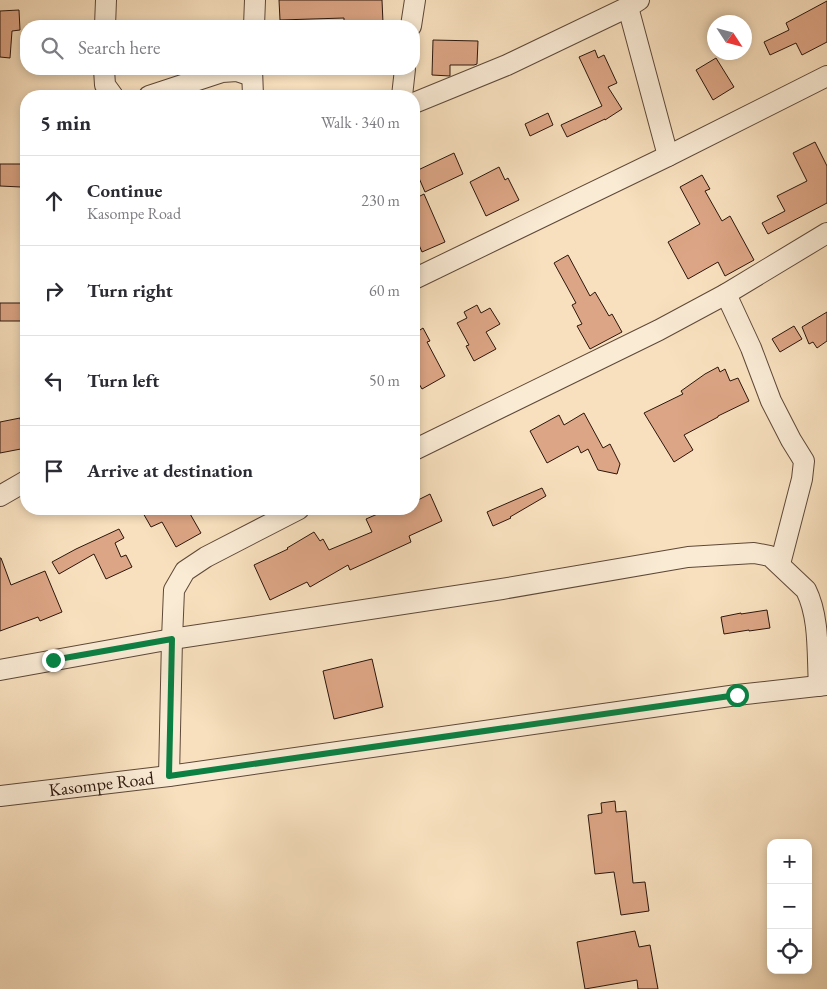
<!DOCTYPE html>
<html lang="en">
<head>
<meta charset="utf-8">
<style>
  body { margin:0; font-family:"EB Garamond",serif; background:#f2f2f3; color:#2b2b33 }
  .controls { position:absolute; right:15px; bottom:15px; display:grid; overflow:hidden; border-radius:10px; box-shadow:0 2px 8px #0003 }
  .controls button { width:45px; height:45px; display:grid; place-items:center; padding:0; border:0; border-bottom:1px solid #e1e1e2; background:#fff; color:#2b2b33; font:25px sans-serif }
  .compass { position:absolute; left:707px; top:15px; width:45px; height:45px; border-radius:50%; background:#fff; box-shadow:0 2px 8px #0003; rotate:126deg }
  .stop { position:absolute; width:15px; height:15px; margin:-11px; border:4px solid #0b8043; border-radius:50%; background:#fff }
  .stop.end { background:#0b8043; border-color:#fff; box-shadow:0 1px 5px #0008 }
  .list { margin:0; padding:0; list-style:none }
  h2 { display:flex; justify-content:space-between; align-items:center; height:65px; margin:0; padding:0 20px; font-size:21px }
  h2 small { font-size:16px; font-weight:400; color:#7c7c81 }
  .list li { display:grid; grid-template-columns:32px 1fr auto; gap:15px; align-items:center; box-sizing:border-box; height:90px; padding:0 20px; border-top:1px solid #e1e1e2 }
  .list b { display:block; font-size:19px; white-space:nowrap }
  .list p { margin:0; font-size:16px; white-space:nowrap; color:#7c7c81 }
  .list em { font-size:16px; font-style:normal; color:#7c7c81 }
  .icon { flex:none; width:28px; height:28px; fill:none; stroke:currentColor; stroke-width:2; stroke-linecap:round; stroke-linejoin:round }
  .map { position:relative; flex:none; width:827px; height:989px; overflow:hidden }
  .search { position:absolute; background:#fff; box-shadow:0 2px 8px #0003; left:20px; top:20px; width:400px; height:55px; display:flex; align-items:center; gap:12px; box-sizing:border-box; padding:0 18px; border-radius:20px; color:#7c7c81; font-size:19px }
  .panel { position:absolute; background:#fff; box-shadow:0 2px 8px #0003; left:20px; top:90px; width:400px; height:425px; border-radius:20px }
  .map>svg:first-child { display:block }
  .building { fill:#dca585; stroke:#2b160c }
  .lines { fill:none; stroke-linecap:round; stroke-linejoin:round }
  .minor-casing { stroke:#5e4838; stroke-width:22 }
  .minor { stroke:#faebd5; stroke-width:20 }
  .route { stroke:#0b8043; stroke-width:6 }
  .labels { text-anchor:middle; stroke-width:4; stroke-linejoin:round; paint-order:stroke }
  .street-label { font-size:18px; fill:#2b160c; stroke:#faebd5 }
</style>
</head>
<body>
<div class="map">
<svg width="827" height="989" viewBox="0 0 827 989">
  <rect width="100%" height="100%" fill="#f8e0be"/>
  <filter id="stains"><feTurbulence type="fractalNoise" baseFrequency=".004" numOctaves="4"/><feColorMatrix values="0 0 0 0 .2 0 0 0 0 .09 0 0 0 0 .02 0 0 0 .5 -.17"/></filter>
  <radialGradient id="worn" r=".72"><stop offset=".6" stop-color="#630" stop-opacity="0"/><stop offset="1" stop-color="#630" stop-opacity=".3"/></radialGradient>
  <path class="building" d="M279 0H382L383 23 344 24V18L280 20Z
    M827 1V42L802 55 796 43 770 55 764 42 789 30 786 23Z
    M19 10 20 30 12 31 10 58 0 57V11Z
    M433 40 478 41 477 64 474 65H450V76L432 75Z
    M595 50 598 58 604 55 617 83 608 87 622 109 605 120V119L567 137 561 125 602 106 579 57Z
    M716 58 734 87 713 100 696 70Z
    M548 113 553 125 530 136 525 124Z
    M815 142 827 166V203L768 234 762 223 785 211 777 196 807 181 793 153Z
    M454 153 463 174 425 192 416 171Z
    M0 164H22L21 187 0 186Z
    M499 167 505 180 508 178 519 200 486 216 470 182Z
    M702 175 710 189 705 191 722 221 730 216 754 260 725 276 718 262 688 279 668 242 700 224 680 187Z
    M424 194 445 242 422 252 414 233V199Z
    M568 255 590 296 595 292 609 316 612 314 622 332 590 349 577 326 582 324 572 305 576 303 554 263Z
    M0 303H23V321H0Z
    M477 305 481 313 490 308 500 324 486 332 496 349 474 361 466 346 469 345 457 323 467 318 464 312Z
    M827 312V341L817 348 813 342 809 344 802 327Z
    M414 318 420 330 423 328 430 341 427 342 445 376 422 389 414 375Z
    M794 326 802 339 780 352 772 339Z
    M718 367 720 372 725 369 730 381 738 378 749 401 718 416V417L684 435 693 450 674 462 644 413 683 394 681 391 705 374Z
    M584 413 603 448 610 444 620 464 617 474 598 470 588 449 581 453 578 446 547 463 530 431 559 415 564 425Z
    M20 418 26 448 0 453V422Z
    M542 488 546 496 510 517 511 518 493 526 487 512Z
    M430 494 442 521 409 536 411 542 350 570 348 565 310 587 307 582 270 600 254 565 288 549 287 548 314 532 320 541 323 539 329 550 372 532 366 519 389 509H414V502Z
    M150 509H186L183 511 185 514 189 512 201 533 176 547 162 522 151 527 143 513Z
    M119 529 124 538 115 543 121 557 126 555 132 567 106 579 94 554 59 574 52 562 76 549Z
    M0 558H1L11 585 45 571 62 612 40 621 38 617 0 631Z
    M767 610 770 628 749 631V630L724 634 721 617 741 613V614Z
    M372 659 383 707 334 719 323 671Z
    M615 801 616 812 626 811 633 883 645 882 649 911 621 915 614 872 595 874 588 815 602 813 601 803Z
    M635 931 639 947 650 945 658 989H638L637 980 585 989 577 942Z"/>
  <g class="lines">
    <g class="minor-casing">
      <g id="minor">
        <path d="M628 7 668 156"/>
        <path d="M105 26 106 0"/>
        <path d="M254 26 255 0"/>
        <path d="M411 26 415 0"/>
        <path d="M104 69 105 85 113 96"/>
        <path d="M252 69 253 96"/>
        <path d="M149 96 222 72 237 71 252 76"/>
        <path d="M402 96 405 69"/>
        <path d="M414 103 507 65 628 7 639 0"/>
        <path d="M414 279 668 156 827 76"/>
        <path d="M726 294 751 348 771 401 791 440 804 461 802 479 780 564"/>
        <path d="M414 450 659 330 726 294 827 233"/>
        <path d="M0 496 26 481"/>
        <path d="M0 670 172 639 502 589 688 557 754 553 770 556 806 590C820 618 817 656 819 686"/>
        <path d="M169 776 172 639 174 590 185 571 206 557 299 509"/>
        <path id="s1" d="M0 796 169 776 737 695 827 685"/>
      </g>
    </g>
    <use href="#minor" class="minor"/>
  </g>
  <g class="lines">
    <path class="route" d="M53 660 172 639 169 776 737 695"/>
  </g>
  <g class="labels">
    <g class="street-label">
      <text dy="6" stroke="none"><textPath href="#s1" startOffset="102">Kasompe Road</textPath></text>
    </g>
  </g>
  <rect width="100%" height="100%" filter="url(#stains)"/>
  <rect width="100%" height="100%" fill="url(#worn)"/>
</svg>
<div class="controls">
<button>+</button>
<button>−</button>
<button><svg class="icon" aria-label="locate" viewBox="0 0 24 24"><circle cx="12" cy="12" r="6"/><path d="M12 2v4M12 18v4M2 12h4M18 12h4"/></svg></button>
</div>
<svg class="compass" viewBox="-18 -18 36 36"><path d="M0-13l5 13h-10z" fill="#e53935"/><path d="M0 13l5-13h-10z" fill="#7c7c81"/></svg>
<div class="stop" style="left:737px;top:695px"></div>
<div class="stop end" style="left:53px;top:660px"></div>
<div class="search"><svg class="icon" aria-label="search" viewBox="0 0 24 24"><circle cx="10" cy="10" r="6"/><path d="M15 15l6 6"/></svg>Search here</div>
<section class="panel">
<h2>5 min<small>Walk · 340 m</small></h2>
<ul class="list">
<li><svg class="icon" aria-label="ahead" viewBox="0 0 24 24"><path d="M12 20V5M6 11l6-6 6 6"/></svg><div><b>Continue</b><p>Kasompe Road</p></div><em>230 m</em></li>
<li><svg class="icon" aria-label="right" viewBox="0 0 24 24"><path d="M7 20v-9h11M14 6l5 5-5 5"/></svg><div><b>Turn right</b></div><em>60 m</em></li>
<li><svg class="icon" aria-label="left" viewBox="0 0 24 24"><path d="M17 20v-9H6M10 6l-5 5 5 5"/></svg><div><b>Turn left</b></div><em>50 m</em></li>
<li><svg class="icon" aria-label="arrive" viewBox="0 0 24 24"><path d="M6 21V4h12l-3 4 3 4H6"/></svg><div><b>Arrive at destination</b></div></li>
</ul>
</section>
</div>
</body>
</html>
